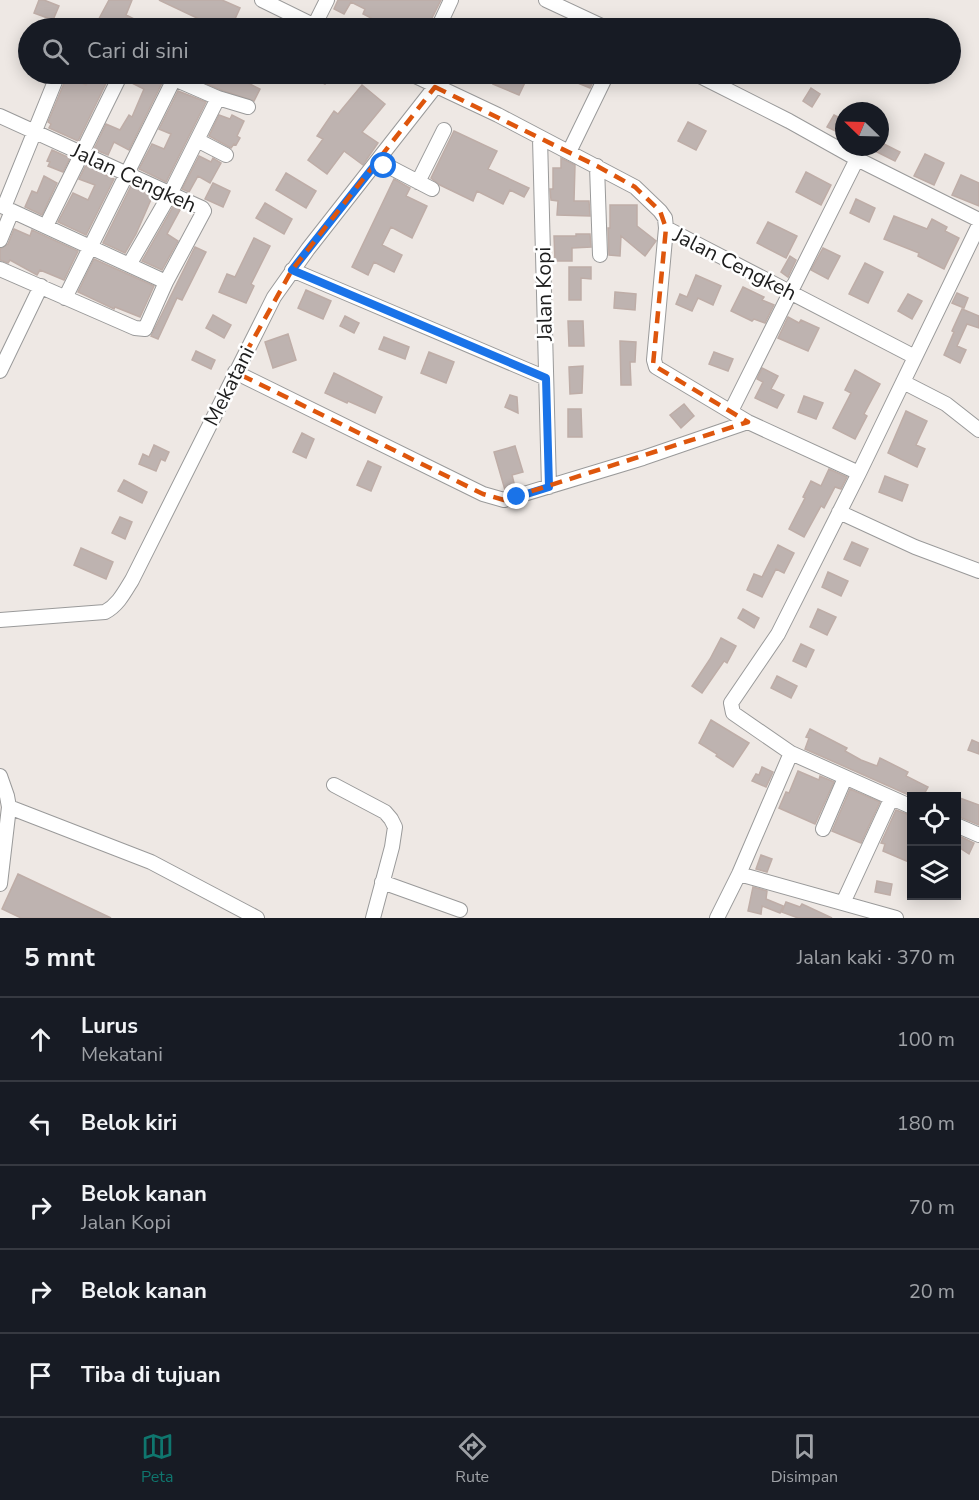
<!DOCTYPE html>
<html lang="id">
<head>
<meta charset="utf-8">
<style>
  body { margin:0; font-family:"Nunito Sans",sans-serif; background:#20242c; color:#f1f3f6 }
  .controls { position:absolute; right:18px; bottom:18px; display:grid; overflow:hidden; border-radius:0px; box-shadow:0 3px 15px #0003 }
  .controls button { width:54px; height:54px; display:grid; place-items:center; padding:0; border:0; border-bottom:2px solid #363941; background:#171b24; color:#f1f3f6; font:30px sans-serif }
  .compass { position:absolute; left:835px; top:102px; width:54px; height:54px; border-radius:50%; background:#171b24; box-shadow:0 3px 15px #0003; rotate:293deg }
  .stop { position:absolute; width:18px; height:18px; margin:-14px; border:4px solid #1a73e8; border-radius:50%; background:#fff }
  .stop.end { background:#1a73e8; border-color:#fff; box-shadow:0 2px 6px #0008 }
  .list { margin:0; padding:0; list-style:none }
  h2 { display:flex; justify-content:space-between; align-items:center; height:78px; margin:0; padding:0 24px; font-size:26px }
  h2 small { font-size:20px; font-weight:400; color:#9ea1a6 }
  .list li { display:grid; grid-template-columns:39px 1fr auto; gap:18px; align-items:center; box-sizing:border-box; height:84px; padding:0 24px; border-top:2px solid #363941 }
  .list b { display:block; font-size:22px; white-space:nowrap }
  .list p { margin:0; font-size:20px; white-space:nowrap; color:#9ea1a6 }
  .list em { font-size:20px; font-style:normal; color:#9ea1a6 }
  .icon { flex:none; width:33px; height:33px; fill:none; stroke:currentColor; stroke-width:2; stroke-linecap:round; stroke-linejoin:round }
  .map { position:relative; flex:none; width:979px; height:918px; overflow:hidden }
  .search { position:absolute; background:#171b24; box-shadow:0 3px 15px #0003; left:18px; right:18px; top:18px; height:66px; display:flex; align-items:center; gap:15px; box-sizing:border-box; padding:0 21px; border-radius:33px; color:#9ea1a6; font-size:22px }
  .sheet { height:498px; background:#171b24 }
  nav { display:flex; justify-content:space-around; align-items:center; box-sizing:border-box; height:84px; border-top:2px solid #363941; background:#171b24; font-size:16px; color:#9ea1a6 }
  nav a { display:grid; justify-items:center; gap:3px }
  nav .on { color:#0f766e }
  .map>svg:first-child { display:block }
  .building { fill:#beb3b0; stroke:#beada7; stroke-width:1.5 }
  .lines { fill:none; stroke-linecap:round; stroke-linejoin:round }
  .minor-casing { stroke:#9a9a9a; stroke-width:16 }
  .minor { stroke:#fff; stroke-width:14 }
  .route { stroke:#1a73e8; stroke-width:8 }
  .marked { fill:none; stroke:#de560d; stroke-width:4.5; stroke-dasharray:12 8; stroke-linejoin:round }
  .labels { text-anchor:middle; stroke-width:5; stroke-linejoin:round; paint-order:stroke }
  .street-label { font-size:21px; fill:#1d1d1d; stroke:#fff }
</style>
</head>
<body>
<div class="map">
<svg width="979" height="918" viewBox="0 0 979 918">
  <rect width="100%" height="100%" fill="#eee8e4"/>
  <path class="building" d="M39 0H44L59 6 53 20 34 13Z
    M109 0H132L126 15 152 28H94Z
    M159 0H222L240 8 235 19 239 21 236 28H218Z
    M338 0H441L427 28H391L383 24 381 28H379L370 24 373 19 363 14 365 9 351 2 344 14 334 9Z
    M273 20 289 28H268Z
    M91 74H105L110 75 78 141 49 128 51 124 48 122 67 76 86 85Z
    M130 74H150L162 83 129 150 114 142 108 155 94 149 106 124 120 130 129 115 132 117 144 89 128 81Z
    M184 74H223L232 79 234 76 260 89 254 101 221 90Z
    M304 74H331L325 84Z
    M498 74H529L519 95 493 84Z
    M556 74H597L590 88Z
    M362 85 385 104 362 132 378 143 363 165 344 151 327 174 308 160 323 139 317 136 334 111 338 114Z
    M811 88 820 94 812 107 803 101Z
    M178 91 206 102 166 182 139 169 152 144 164 149 171 134 159 129Z
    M219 115 230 119 232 115 244 121 237 136 240 138 236 145 234 144 231 148 209 136Z
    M834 115 844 120V135L827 127Z
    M688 122 706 131 696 150 678 141Z
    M454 131 497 151 488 169 529 188 524 197 510 190 503 204 477 191 473 201 440 185 431 178Z
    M880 142 900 152 895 161 867 147H880Z
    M52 150 70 158 63 172 48 166 50 162 47 161Z
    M925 154 944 163 934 185 914 176Z
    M199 156 211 162 213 158 221 163 210 183 198 176 189 192 182 189Z
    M561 158 575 165 574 201H589L590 216 557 215 558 201 551 200 550 189H553V168H561Z
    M86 165 114 179 86 235 58 222 73 193 88 200 95 185 79 179Z
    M806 172 831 185 821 205 796 192Z
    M286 173 316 191 306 208 276 190Z
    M961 175 979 183V206L952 195Z
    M44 176 57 183 42 215 25 207 32 191 37 193Z
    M394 179 410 188 406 196 427 206 412 238 391 227 382 245 402 255 394 272 374 262 368 275 352 267Z
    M213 183 230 191 223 207 205 199Z
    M131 186 153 195 136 234 125 253 103 243Z
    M856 199 875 208 869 222 850 213Z
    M265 203 292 219 284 234 256 218Z
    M174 205 181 208 167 234 178 241 162 270 142 261Z
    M610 205H637V226L656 241 645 256 621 236 620 256 609 255 608 228H610Z
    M894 216 927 229 932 219 947 227 945 231 959 238 944 269 918 256 919 253 884 239Z
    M768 222 797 236 786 258 757 243Z
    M14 229 30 236 32 230 78 251 64 280 40 270 37 275 10 260 8 263 0 260V249L8 244Z
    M576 234H590L591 247 572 248V261H555L554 236H576Z
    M254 238 270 246 251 284 254 286 246 303 219 292 227 274 235 277Z
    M195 247 206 252 182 300 177 298 158 339 151 336Z
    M823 248 840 256 828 279 811 270Z
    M790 256 796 260 788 277 781 272Z
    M94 259 154 286 140 317 115 307 114 309 78 292Z
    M865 263 883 272 868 303 849 294Z
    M569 267H591V279L581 278V300H569Z
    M696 275 721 286 713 305 698 298 692 311 676 304 680 294 687 297Z
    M743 287 764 297 762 300 774 305 765 323 754 319 752 321 731 311Z
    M306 290 331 301 323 319 298 308Z
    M615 292 636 294 635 310 614 308Z
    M957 293 968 298 964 308 952 303Z
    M908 294 922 301 912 319 898 311Z
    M962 309 979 316V328L967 324 957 346 966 350 960 363 944 355 954 332 952 331Z
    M213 315 231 325 224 338 206 328Z
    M345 316 359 323 354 333 340 326Z
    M788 317 799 323 801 320 819 328 808 351 778 338Z
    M568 321H583L584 346H569Z
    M288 334 296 360 273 368 265 342Z
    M384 337 409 347 405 359 379 349Z
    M620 341 636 342 635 362H630L631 385H621Z
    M196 351 215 360 211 369 192 360Z
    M429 352 454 362 446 383 421 373Z
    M714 352 733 359 728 371 709 364Z
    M583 366 582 393 570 394 569 367Z
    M762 368 778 376 771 389 784 395 777 408 755 398 763 382 757 379Z
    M855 370 880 384 864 414 867 416 855 439 833 428 851 393 845 390Z
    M334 373 382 397 375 413 348 401 347 403 325 393Z
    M510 395 517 397 518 413 505 407Z
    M804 396 823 403 816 419 798 412Z
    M684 404 694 416 681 428 670 415Z
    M568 409H581L582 437H568Z
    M906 411 927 421 916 445 925 449 917 467 888 453Z
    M302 433 314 439 306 458 293 452Z
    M154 445 169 452 165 461 161 459 156 471 139 464 143 454 149 457Z
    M515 446 523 472 512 475 515 487 505 490 494 452Z
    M368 461 381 467 371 491 357 485Z
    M829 469 847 477 841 489 835 487 824 508 821 506 804 537 789 529 805 498 803 497 811 481 821 486Z
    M885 476 908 485 902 501 879 492Z
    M124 480 147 492 142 503 118 491Z
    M120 517 132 522 125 539 112 533Z
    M852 542 868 549 860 566 844 559Z
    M778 545 794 553 784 573 776 569 762 597 747 590 754 574 762 577Z
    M81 548 113 562 106 579 74 565Z
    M828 572 848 581 841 596 822 587Z
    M743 609 759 618 754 628 738 618Z
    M818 609 836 617 827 635 810 627Z
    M721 638 736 646 727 663 724 661 702 693 692 686 710 659Z
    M801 644 814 650 806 667 793 661Z
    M777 676 797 686 791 698 771 688Z
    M711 720 749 743 733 767 716 756 717 754 699 743Z
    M810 729 847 748 845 751 861 760 877 766 880 758 908 772 906 776 928 787 923 796H911L805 749 809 738 806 737Z
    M972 740 979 743V754L968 750Z
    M762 767 773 772 766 787 752 781 756 774 759 775Z
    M798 771 819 780 820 776 834 782 815 824 779 808 786 792 789 793Z
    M850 789 880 802 861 843 832 831Z
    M957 797 979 805V825L957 816Z
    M896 810 912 816V858L909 862 883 851 885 844 881 843Z
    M957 835 974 843 969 854 957 846Z
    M761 855 772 859 767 872 756 869Z
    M18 874 111 918H21L2 909Z
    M877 881 892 884 890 895 875 892Z
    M753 887 767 891 766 899 783 906 780 913 762 906 761 914 748 911Z
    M786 902 800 907 802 904 832 918H798L782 912Z"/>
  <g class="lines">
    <g class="minor-casing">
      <path id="minor" d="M262 0 319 28
        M546 0 606 28
        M314 26 327 0
        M77 28H78
        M438 28 451 0
        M163 74 218 98 248 107
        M411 74 498 115 635 187 660 211 665 218 666 228 654 360 656 367 748 422 859 473
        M696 74 789 121 857 159 979 220
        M0 116 202 208 204 211 166 282 145 329 135 328 0 269
        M540 138 549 487
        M197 140 226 155
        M569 152 607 74
        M378 161 432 189
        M597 166 600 255
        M418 182 444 130
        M4 207 58 74
        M46 226 121 74
        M666 228 915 357
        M0 240 12 211 166 282
        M129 265 170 194 218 98
        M292 270 546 378
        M65 298 174 79
        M0 371 41 286
        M235 372 483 494 504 500 643 458 748 422
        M903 382 946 404 979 430
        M731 411 857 159
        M839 512 915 547 979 571
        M0 620 105 612C118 605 124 593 132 580L274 297 308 249 435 87
        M0 776 7 796 9 807 0 884
        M334 785 385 812 391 819 395 827 392 847 373 918
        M9 807 151 862 257 918
        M912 807 791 753 733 713 731 703 778 634 859 473 979 225
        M956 825 979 835
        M823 829 845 778
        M739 874 896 918
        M382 882 460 910
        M843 903 891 799
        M717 918 739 874 791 753"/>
    </g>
    <use href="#minor" class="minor"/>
  </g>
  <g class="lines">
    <path class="route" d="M384 166 378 161 292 270 546 378 549 487 517 497"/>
  </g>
  <path class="marked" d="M435 87 597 166 635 187 660 211 666 228 653 365 748 422 504 500 483 494 235 372 292 270Z"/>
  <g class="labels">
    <g class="street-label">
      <text transform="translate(134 178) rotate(25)" y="7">Jalan Cengkeh</text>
      <text transform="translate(735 264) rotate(27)" y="7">Jalan Cengkeh</text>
      <text transform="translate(544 294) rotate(-91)" y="7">Jalan Kopi</text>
      <text transform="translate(229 386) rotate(-63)" y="7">Mekatani</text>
    </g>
  </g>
</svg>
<div class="controls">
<button><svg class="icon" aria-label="locate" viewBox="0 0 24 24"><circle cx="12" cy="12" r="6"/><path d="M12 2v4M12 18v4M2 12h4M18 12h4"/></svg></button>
<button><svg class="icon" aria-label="layers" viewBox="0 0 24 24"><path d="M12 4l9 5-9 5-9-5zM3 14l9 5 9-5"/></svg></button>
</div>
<svg class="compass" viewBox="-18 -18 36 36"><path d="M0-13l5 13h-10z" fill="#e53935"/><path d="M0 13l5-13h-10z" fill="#9ea1a6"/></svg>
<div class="stop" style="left:384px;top:166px"></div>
<div class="stop end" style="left:517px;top:497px"></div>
<div class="search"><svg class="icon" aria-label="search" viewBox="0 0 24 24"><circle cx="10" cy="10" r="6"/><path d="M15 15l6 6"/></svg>Cari di sini</div>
</div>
<section class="sheet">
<h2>5 mnt<small>Jalan kaki · 370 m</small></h2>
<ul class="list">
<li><svg class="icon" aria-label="ahead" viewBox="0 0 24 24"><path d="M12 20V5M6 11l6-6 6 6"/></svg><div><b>Lurus</b><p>Mekatani</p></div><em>100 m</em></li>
<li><svg class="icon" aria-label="left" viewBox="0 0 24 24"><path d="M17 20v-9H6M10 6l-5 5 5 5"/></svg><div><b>Belok kiri</b></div><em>180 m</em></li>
<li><svg class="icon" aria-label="right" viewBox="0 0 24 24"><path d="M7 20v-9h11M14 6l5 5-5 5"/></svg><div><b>Belok kanan</b><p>Jalan Kopi</p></div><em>70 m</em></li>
<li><svg class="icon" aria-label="right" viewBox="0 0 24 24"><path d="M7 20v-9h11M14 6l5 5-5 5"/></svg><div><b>Belok kanan</b></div><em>20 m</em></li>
<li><svg class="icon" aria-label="arrive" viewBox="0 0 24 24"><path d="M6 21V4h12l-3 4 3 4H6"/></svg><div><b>Tiba di tujuan</b></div></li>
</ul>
</section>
<nav>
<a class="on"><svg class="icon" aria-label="map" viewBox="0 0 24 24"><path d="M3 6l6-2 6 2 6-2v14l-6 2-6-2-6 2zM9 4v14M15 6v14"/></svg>Peta</a>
<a><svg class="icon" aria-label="directions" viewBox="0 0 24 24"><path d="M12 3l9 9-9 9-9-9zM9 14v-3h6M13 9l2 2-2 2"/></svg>Rute</a>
<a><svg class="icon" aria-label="saved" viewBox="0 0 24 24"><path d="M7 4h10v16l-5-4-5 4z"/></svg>Disimpan</a>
</nav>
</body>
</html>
